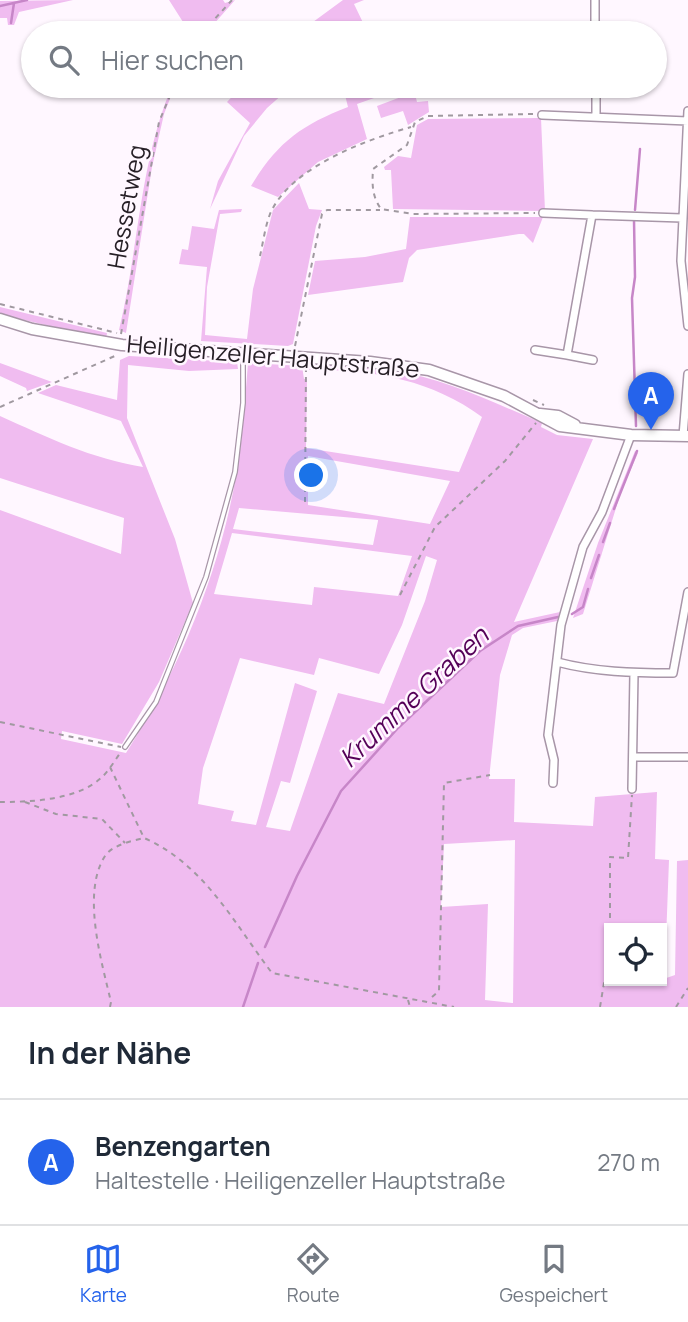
<!DOCTYPE html>
<html lang="de">
<head>
<meta charset="utf-8">
<style>
  body { margin:0; font-family:Manrope,sans-serif; background:#f2f2f3; color:#1f2937 }
  .controls { position:absolute; right:21px; bottom:21px; display:grid; overflow:hidden; border-radius:0px; box-shadow:0 2px 5px #0004 }
  .controls button { width:63px; height:63px; display:grid; place-items:center; padding:0; border:0; border-bottom:2px solid #e0e1e3; background:#fff; color:#1f2937; font:35px sans-serif }
  .you { position:absolute; left:312px; top:476px; width:24px; height:24px; margin:-18px; border:5px solid #fff; border-radius:50%; background:#1a73e8; box-shadow:0 0 0 10px #1a73e833 }
  .badge { display:grid; place-items:center; width:46px; height:46px; border-radius:50%; background:#2563eb; color:#fff; font-size:23px; font-weight:700 }
  .pin { position:absolute; translate:-50% -58px; filter:drop-shadow(0 2px 4px #0008) }
  .pin::after { content:''; position:absolute; top:37px; width:24px; height:21px; background:inherit; clip-path:polygon(0 0,100% 0,50% 100%) }
  .list { margin:0; padding:0; list-style:none }
  h2 { display:flex; justify-content:space-between; align-items:center; height:91px; margin:0; padding:0 28px; font-size:30px }
  h2 small { font-size:23px; font-weight:400; color:#747a83 }
  .list li { display:grid; grid-template-columns:46px 1fr auto; gap:21px; align-items:center; box-sizing:border-box; height:126px; padding:0 28px; border-top:2px solid #e0e1e3 }
  .list b { display:block; font-size:26px; white-space:nowrap }
  .list p { margin:0; font-size:23px; white-space:nowrap; color:#747a83 }
  .list em { font-size:23px; font-style:normal; color:#747a83 }
  .icon { flex:none; width:38px; height:38px; fill:none; stroke:currentColor; stroke-width:2; stroke-linecap:round; stroke-linejoin:round }
  .map { position:relative; flex:none; width:688px; height:1007px; overflow:hidden }
  .search { position:absolute; background:#fff; box-shadow:0 2px 5px #0004; left:21px; right:21px; top:21px; height:77px; display:flex; align-items:center; gap:18px; box-sizing:border-box; padding:0 24px; border-radius:38px; color:#747a83; font-size:26px }
  .sheet { height:217px; background:#fff }
  nav { display:flex; justify-content:space-around; align-items:center; box-sizing:border-box; height:98px; border-top:2px solid #e0e1e3; background:#fff; font-size:19px; color:#747a83 }
  nav a { display:grid; justify-items:center; gap:4px }
  nav .on { color:#2563eb }
  .map>svg:first-child { display:block }
  .green { fill:#f0bcf0; fill-rule:evenodd }
  .lines { fill:none; stroke-linecap:round; stroke-linejoin:round }
  .stream { stroke:#c786c8; stroke-width:2.5 }
  .lane-casing { stroke:#a896a8; stroke-width:6 }
  .street-casing { stroke:#a896a8; stroke-width:10 }
  .secondary-casing { stroke:#a896a8; stroke-width:13 }
  .path { stroke:#a099a0; stroke-width:2; stroke-dasharray:5 5; stroke-linecap:butt }
  .lane { stroke:#fff; stroke-width:3.5 }
  .street { stroke:#fff; stroke-width:7 }
  .secondary { stroke:#fff; stroke-width:10 }
  .labels { text-anchor:middle; stroke-width:5; stroke-linejoin:round; paint-order:stroke }
  .street-label { font-size:24px; fill:#272027; stroke:#fff7ff }
  .water-label { font-size:26px; font-style:italic; fill:#550058; stroke:#fff7ff }
</style>
</head>
<body>
<div class="map">
<svg width="688" height="1007" viewBox="0 0 688 1007">
  <rect width="100%" height="100%" fill="#fff7ff"/>
  <path class="green" d="M73 0 19 12 14 25H8L7 18H0V1Z
    M169 0H223L225 3 235 0 206 33H190Z
    M343 0H364L354 4 368 33H298Z
    M172 86H175L164 114 152 167 126 333 119 330C139 248 139 164 172 86Z
    M242 86H292L267 108 244 136 210 209 218 181 250 123 227 102Z
    M408 86 357 104 367 139 318 162 278 197 251 186C277 143 301 125 348 107L343 87 413 86 417 102 428 101 429 112 408 125 403 111 381 118 377 106 409 94Z
    M541 118 545 211 393 209 391 170H385L384 167 398 156 411 158 417 125 428 119Z
    M299 183 309 209 322 210 316 226 293 344 288 346 201 341 207 267 179 264 182 249 188 250 192 226 214 229 219 210 242 209 241 212 220 214 207 287 205 335 247 339 253 289 273 210Z
    M410 217H543L533 243 524 234H519L417 250 409 258 403 282 308 295 315 261 365 257 406 249Z
    M0 307 107 333 106 339 7 316 0 314Z
    M129 356 237 362 238 369 189 371 128 365 127 418 175 539 193 603 159 682 122 744 62 731 61 739 126 753C180 669 221 569 237 470 243 435 245 399 248 363L302 366 304 379H307L306 448 459 472 482 417C431 379 370 369 309 370L310 364C337 366 366 365 392 370 445 379 493 402 542 423L541 427 557 435 593 439 514 622 560 612 557 621 523 628 512 635 500 675 489 779H515L514 822 593 826 595 797 657 792 655 859 669 860 666 940H662V928H609V981L652 983 675 975 677 861 688 860V1007H0V510L121 554 124 518 0 478V416C47 437 92 459 143 467L121 421 38 393 56 385 117 400 120 360ZM308 456 450 481 430 524 308 505ZM239 508 378 520V521L373 545 233 529ZM232 533 412 556 398 596 314 587 312 605 214 594ZM426 556 437 560 425 601 384 704 338 693 290 831 266 827 281 781 290 783 317 691 295 683 256 825 231 821 234 811 198 804 203 768 240 658 314 675 319 658 379 674 402 625ZM515 840 513 1003H512L485 1000 488 904 441 907 444 844Z
    M0 363 52 382 27 391 26 388 0 376Z
    M635 451 638 453 621 492 583 614 573 618 598 543Z"/>
  <g class="lines">
    <path class="stream" d="M0 6 27 0
      M11 23 14 3
      M635 210 640 149
      M634 220 635 277 632 298 636 426
      M614 509 637 451
      M603 542 610 523
      M591 578 599 555
      M572 614 583 607 588 589
      M265 947 297 876 341 791 398 728 480 651 518 626 558 617
      M243 1007 258 963"/>
    <g class="lane-casing">
      <path id="lane" d="M125 747 156 702 206 577 235 472 243 403V357"/>
    </g>
    <g class="street-casing">
      <path id="street" d="M595 0V33
        M596 86V116
        M688 111 681 261 688 326
        M542 115 688 121
        M543 213 592 215
        M535 350 567 355 592 215 682 218
        M567 355 593 360
        M683 436 688 374
        M557 662C595 672 633 673 673 673L688 592
        M633 757H688
        M553 783 554 760 548 735 561 625 583 547 602 512 631 435
        M632 789 634 673"/>
    </g>
    <g class="secondary-casing">
      <path id="secondary" d="M0 319 32 329 122 345 370 362 429 370 504 396 560 426 631 435 688 436
        M540 414 558 416 575 425"/>
    </g>
    <path class="path" d="M202 33 232 0
      M533 114 428 116 415 122 407 145 373 169C372 185 372 196 381 209L413 214 535 213
      M260 256C263 243 265 227 270 214 290 167 366 140 411 127
      M0 304 117 333
      M121 334 159 122 174 86
      M295 346 322 214 327 210H380
      M533 400 544 405
      M0 407 117 355
      M305 502 306 366
      M400 595 435 527 505 461 536 423
      M0 722 121 747
      M110 767 144 838C204 864 234 923 272 973L454 1007
      M0 802C31 802 77 800 101 778 109 771 115 760 121 752
      M25 802 56 814 102 819 125 843
      M610 928V857L628 858 632 795
      M432 997 439 991 444 783 490 775
      M408 1000 410 1007
      M110 1007 111 1002C102 963 81 893 105 856 112 845 132 841 144 838
      M600 1007 609 953
      M676 1007 688 988"/>
    <use href="#lane" class="lane"/>
    <use href="#street" class="street"/>
    <use href="#secondary" class="secondary"/>
  </g>
  <g class="labels">
    <g class="street-label">
      <text transform="translate(127 207) rotate(-80)" y="8">Hessetweg</text>
      <text transform="translate(273 357) rotate(5)" y="8">Heiligenzeller Hauptstraße</text>
    </g>
    <g class="water-label">
      <text transform="translate(414 697) rotate(-43)" y="9">Krumme Graben</text>
    </g>
  </g>
</svg>
<div class="controls">
<button><svg class="icon" aria-label="locate" viewBox="0 0 24 24"><circle cx="12" cy="12" r="6"/><path d="M12 2v4M12 18v4M2 12h4M18 12h4"/></svg></button>
</div>
<div class="you"></div>
<div class="pin badge" style="left:651px;top:430px">A</div>
<div class="search"><svg class="icon" aria-label="search" viewBox="0 0 24 24"><circle cx="10" cy="10" r="6"/><path d="M15 15l6 6"/></svg>Hier suchen</div>
</div>
<section class="sheet">
<h2>In der Nähe<small></small></h2>
<ul class="list">
<li><span class="badge">A</span><div><b>Benzengarten</b><p>Haltestelle · Heiligenzeller Hauptstraße</p></div><em>270 m</em></li>
</ul>
</section>
<nav>
<a class="on"><svg class="icon" aria-label="map" viewBox="0 0 24 24"><path d="M3 6l6-2 6 2 6-2v14l-6 2-6-2-6 2zM9 4v14M15 6v14"/></svg>Karte</a>
<a><svg class="icon" aria-label="directions" viewBox="0 0 24 24"><path d="M12 3l9 9-9 9-9-9zM9 14v-3h6M13 9l2 2-2 2"/></svg>Route</a>
<a><svg class="icon" aria-label="saved" viewBox="0 0 24 24"><path d="M7 4h10v16l-5-4-5 4z"/></svg>Gespeichert</a>
</nav>
</body>
</html>
